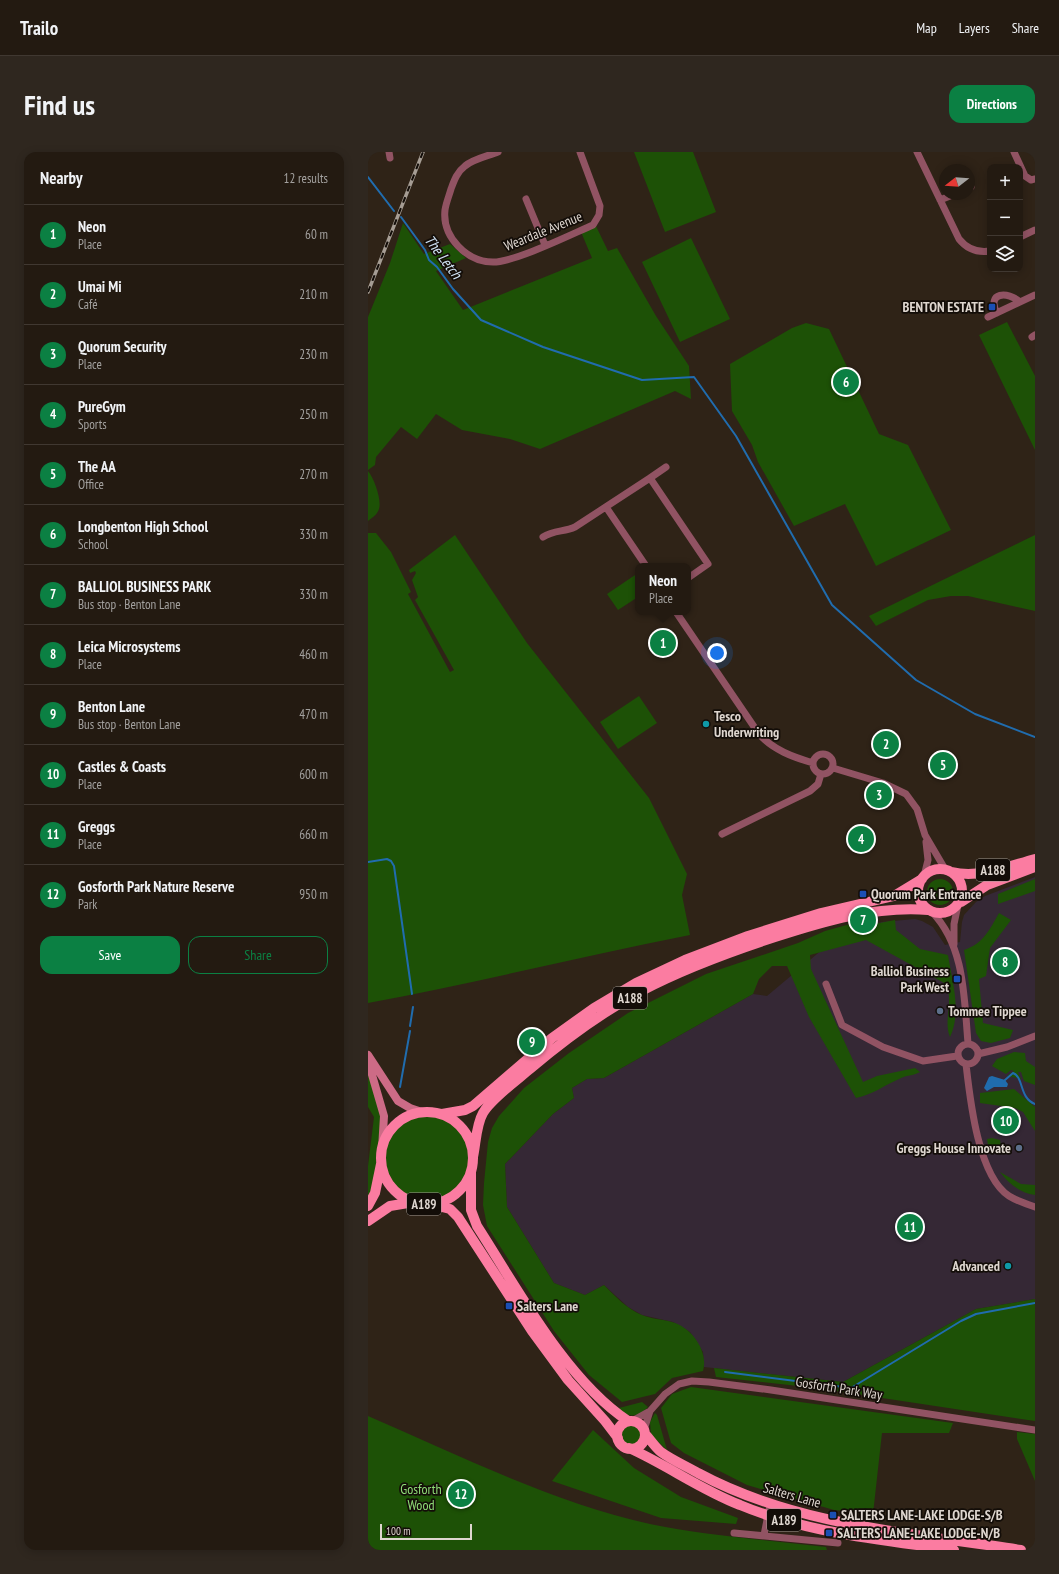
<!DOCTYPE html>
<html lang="en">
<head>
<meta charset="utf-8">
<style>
  body { margin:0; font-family:"PT Sans Narrow",sans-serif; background:#2f271f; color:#f1f3f6 }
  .controls { position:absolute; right:12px; top:12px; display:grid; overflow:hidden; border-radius:8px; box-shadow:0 2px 10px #0003 }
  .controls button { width:36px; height:36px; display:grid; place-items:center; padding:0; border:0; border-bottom:1px solid #403831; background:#231a11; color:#f1f3f6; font:20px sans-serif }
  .compass { position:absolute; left:571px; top:12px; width:36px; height:36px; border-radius:50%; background:#231a11; box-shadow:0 2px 10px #0003; rotate:253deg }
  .scale { position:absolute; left:12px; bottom:10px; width:92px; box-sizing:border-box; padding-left:4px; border:2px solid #ded6cf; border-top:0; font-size:11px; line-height:14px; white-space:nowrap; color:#ded6cf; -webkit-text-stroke:3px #130d08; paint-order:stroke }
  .you { position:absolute; left:349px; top:501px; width:14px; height:14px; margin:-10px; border:3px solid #fff; border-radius:50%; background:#1a73e8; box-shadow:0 0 0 6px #1a73e833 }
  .badge { display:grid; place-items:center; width:26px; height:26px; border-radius:50%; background:#0b8043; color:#fff; font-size:13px; font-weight:700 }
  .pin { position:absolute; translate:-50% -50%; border:2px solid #fff; box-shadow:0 1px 4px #0006 }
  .popup { position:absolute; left:267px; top:411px; width:56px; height:52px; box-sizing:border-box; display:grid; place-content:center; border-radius:8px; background:#231a11; filter:drop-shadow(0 1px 3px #0005); font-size:13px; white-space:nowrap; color:#a3a19f }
  .popup b { font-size:15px; color:#f1f3f6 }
  .popup::after { content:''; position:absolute; left:50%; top:100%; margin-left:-8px; border:8px solid transparent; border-top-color:#231a11 }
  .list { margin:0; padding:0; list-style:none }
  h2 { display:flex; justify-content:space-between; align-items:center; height:52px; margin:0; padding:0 16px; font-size:17px }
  h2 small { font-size:13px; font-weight:400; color:#a3a19f }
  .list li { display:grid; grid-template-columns:26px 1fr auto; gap:12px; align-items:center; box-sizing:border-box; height:60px; padding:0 16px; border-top:1px solid #403831 }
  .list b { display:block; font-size:15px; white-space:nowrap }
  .list p { margin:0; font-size:13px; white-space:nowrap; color:#a3a19f }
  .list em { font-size:13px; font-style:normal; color:#a3a19f }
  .actions { display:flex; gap:8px; padding:12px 16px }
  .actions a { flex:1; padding:9px 0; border:1px solid #0b8043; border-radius:12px; text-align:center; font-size:14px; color:#0b8043 }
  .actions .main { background:#0b8043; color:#fff }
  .icon { flex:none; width:22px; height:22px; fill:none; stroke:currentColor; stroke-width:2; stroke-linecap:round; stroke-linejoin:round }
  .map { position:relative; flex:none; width:667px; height:1398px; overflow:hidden; border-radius:12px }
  header { display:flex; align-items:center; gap:24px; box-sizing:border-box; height:56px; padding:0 20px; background:#231a11; border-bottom:1px solid #403831 }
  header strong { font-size:19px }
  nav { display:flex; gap:22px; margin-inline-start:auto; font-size:14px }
  .intro { display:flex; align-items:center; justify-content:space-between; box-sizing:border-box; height:96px; padding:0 24px }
  h1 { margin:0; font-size:28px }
  .button { padding:10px 18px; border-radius:12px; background:#0b8043; color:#fff; font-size:14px; font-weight:700 }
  main { display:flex; gap:24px; padding:0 24px }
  aside { flex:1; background:#231a11; border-radius:12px; box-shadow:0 2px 10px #0003 }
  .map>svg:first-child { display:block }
  .industrial { fill:#352835 }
  .green { fill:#1d5106 }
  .water { fill:#206cae }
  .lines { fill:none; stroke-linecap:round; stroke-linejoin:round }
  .stream { stroke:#206cae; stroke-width:2 }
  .street { stroke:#915363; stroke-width:7 }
  .secondary { stroke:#cd6b86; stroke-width:8 }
  .primary { stroke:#fb7ca1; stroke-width:10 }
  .rail-casing { stroke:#a69d94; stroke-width:3.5 }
  .rail { stroke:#130d08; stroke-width:2; stroke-dasharray:6; stroke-linecap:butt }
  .transit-dot { fill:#1a4fb4; stroke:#130d08; stroke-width:1.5 }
  .culture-dot { fill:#0f9aa8; stroke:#130d08; stroke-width:1.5 }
  .service-dot { fill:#5c6f8a; stroke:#130d08; stroke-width:1.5 }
  .labels { text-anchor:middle; stroke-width:3.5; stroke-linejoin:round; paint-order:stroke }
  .shield { fill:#130d08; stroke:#a19a93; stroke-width:1 }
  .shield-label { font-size:13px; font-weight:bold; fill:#ded6cf }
  .street-label { font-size:14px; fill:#ded6cf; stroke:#130d08 }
  .poi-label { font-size:14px; font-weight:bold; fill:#ded6cf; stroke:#130d08; text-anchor:start }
  .park-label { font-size:14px; fill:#8fdd77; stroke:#130d08 }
  .water-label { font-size:15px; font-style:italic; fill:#d1e3f5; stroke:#130d08 }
</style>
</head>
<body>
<header>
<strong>Trailo</strong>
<nav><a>Map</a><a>Layers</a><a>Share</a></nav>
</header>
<div class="intro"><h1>Find us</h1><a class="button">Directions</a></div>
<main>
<aside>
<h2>Nearby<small>12 results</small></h2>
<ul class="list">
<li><span class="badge">1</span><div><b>Neon</b><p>Place</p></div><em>60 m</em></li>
<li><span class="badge">2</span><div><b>Umai Mi</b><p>Café</p></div><em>210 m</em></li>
<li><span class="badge">3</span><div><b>Quorum Security</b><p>Place</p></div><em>230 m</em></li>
<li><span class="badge">4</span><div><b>PureGym</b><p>Sports</p></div><em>250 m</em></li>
<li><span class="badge">5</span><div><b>The AA</b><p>Office</p></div><em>270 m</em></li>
<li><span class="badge">6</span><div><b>Longbenton High School</b><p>School</p></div><em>330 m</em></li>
<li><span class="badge">7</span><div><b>BALLIOL BUSINESS PARK</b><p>Bus stop · Benton Lane</p></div><em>330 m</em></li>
<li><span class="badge">8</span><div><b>Leica Microsystems</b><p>Place</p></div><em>460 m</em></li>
<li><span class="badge">9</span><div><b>Benton Lane</b><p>Bus stop · Benton Lane</p></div><em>470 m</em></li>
<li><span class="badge">10</span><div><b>Castles &amp; Coasts</b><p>Place</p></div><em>600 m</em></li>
<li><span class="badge">11</span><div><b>Greggs</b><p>Place</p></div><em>660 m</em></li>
<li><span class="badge">12</span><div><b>Gosforth Park Nature Reserve</b><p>Park</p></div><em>950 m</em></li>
</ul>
<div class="actions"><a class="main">Save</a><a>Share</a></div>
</aside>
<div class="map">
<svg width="667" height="1398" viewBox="0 0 667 1398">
  <rect width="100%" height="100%" fill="#2f2317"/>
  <path class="industrial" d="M667 725V1147L608 1157 475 1230 336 1215 335 1200 322 1180 305 1170 274 1163 260 1155 236 1133 217 1143 186 1131 139 1055 137 1012 185 962 206 946 204 936 219 927 236 926 385 842 399 844 486 771 496 774 514 770 547 767 554 769 565 775 577 793 592 790 594 770 596 763 608 750 617 744Z"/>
  <path class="green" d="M266 0H325L348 60 297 80Z
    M35 71 56 102 82 92 98 106 68 119 95 158 224 106 213 80 227 72 240 99 249 96 288 164 321 214 323 247 307 239 172 297 142 287 94 278 68 262 49 287 33 275 8 305 7 313 0 318V165L22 111Z
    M323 86 362 167 312 190 274 110Z
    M639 170 667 224V298L611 183Z
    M438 171 461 177 511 282 540 293 583 378 508 414 477 352 426 374 390 310 384 293 364 259 362 212 424 176Z
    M0 319C6 326 14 348 11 357 9 363 5 365 0 369Z
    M0 381H8L23 400 43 440 40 442 82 520 86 518 47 448 50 445 44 428 48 421 47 419 42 421 41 418 87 383 159 491 281 646 319 722 314 743 322 783C215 804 108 831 0 851Z
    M667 383V459L600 444H583L560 448 508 474 501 464Z
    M270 421V445L250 458 239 442Z
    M271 544 289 571 250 597 232 570Z
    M559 740a13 13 0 1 1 26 0a13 13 0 1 1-26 0Z
    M667 727V739L630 752V742Z
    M631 761 643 768 622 796 618 824 611 827 615 871 645 878 642 886 623 891 613 889 608 881 596 798C615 792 622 777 631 761Z
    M527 768 528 778 552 797 580 803C584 828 594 860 582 885 575 869 586 848 578 832L498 788 442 803 443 817 495 930 509 924 547 916 552 920C545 924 538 923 531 927 517 933 504 943 488 946L441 865 419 814H404L391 827 385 842 236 926 219 927 204 936 206 946 185 962 137 1012 139 1055 186 1131 217 1143 236 1133C247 1144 259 1157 274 1163 283 1167 294 1167 304 1170 323 1175 341 1199 335 1219L304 1226 287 1242 254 1250 221 1223 186 1179 119 1074 115 1053 116 1031 120 990 124 976 131 964 156 936 201 901 260 861 338 822 430 791 457 779 486 771 496 774Z
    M646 900 657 901 658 909 667 915V933L656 929 653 920H650L653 927 639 924 646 919 643 918 638 922 624 914 629 907Z
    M0 921C4 935 10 949 12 963 15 985 8 1029 0 1050V1014L6 965 0 955Z
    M646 937 667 955V979L655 960 647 956 612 951V941Z
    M17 1006a42 42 0 1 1 84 0a42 42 0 1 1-84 0Z
    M624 986 632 988 634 1001H627L621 999 619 987Z
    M632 1020 653 1032 667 1033V1043C652 1041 641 1032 632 1020Z
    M667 1147V1269L448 1236 348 1225 346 1216 475 1230 608 1157Z
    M323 1235 585 1271 581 1281H514L505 1362 466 1358 379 1333 316 1301 303 1291 293 1256 304 1242Z
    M274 1250 280 1255C270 1265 260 1267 251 1256Z
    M287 1261 289 1263 299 1298 283 1283 282 1270Z
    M0 1264C90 1303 186 1351 282 1372 340 1384 400 1388 458 1395L459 1398H0Z
    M253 1283a10 10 0 1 1 20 0a10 10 0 1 1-20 0Z
    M225 1278 266 1316 313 1345 370 1366 368 1372 293 1366 184 1329Z
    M649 1280 667 1282V1329L649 1287Z"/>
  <path class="water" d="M624 924 637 928 640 932 639 935H626L619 939 616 936 621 925Z"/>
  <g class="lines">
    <path class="stream" d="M0 25 26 59
      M33 65 57 98 61 108 69 115 85 137 113 168 175 195 274 228 326 225 368 284 464 453 548 528 607 562 667 585
      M0 710 19 707 23 709 26 714 44 842
      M42 874 45 855
      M637 928 645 921C656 925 651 946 667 952
      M32 935 42 879
      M357 1220 483 1236 593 1169 608 1162 667 1151"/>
    <path class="street" d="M21 0 22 6
      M130 0C120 4 105 7 97 14 89 20 86 29 83 37 81 44 78 51 77 58 74 85 99 110 125 110 147 110 202 83 225 73L231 63 232 54 212 0
      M549 0 591 87C599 97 609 101 622 99
      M646 0 657 24 663 28 667 27
      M601 36 603 35
      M158 47 177 93
      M572 48 587 42
      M652 85 667 78
      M629 161C618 140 640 139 652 150
      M620 165 667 143
      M664 185 667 183
      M282 326 298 315
      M238 355 278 414
      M175 385C186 378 196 380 207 375L282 326 340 412 320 426
      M308 460 391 582C405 598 425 605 445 611
      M445 612a10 10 0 1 1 20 0a10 10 0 1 1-20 0Z
      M465 616 515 631 538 642 549 657 557 683 577 717
      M354 682 442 639 450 632 453 622
      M556 724 560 708 558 690
      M564 760C597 794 596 846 600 891
      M586 792V772L590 753
      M458 832 474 873 515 895 555 909 589 904
      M590 902a10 10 0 1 1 20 0a10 10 0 1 1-20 0Z
      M610 902 639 895 667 884
      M598 912C602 947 610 1024 641 1044 649 1049 658 1052 667 1055
      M264 1269 282 1259 297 1242 311 1232 324 1229 341 1230 403 1238 667 1278
      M276 1278 282 1259
      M366 1381 470 1391
      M396 1383 402 1353"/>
    <path class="secondary" d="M0 903 30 949 42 956 54 960
      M0 909 16 964 14 997"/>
    <path class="primary" d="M550 739a22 22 0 1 1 44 0a22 22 0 1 1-44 0Z
      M584 720C610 727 641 714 667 707
      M593 750 619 733 667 715
      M13 1006a46 46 0 1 1 92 0a46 46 0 1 1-92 0Z
      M74 962 97 958 105 954 184 886 226 856 268 831 317 808 380 784 453 761 526 744 554 727
      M105 1005C108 991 108 973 115 961 123 947 149 928 162 917 196 888 233 861 273 839 315 817 361 800 407 785 456 769 507 754 560 758
      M103 1020V1058L109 1074C149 1136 198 1228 260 1269
      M62 1052 82 1057 90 1065 164 1179 200 1228 237 1269 250 1286
      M0 1054 7 1041 13 1012
      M0 1069 22 1054 46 1050
      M249 1283a14 14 0 1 1 28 0a14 14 0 1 1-28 0Z
      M277 1282C282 1287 287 1295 293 1300 304 1308 318 1314 330 1321 428 1374 544 1381 653 1398
      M261 1296C299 1313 333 1338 372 1353 439 1381 514 1388 586 1398"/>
    <g class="rail-casing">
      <path id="rail" d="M0 140 55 0"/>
    </g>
    <use href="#rail" class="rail"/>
  </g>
  <g class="transit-dot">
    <rect x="620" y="151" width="8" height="8" rx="2"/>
    <rect x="491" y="738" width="8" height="8" rx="2"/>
    <rect x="585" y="823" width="8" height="8" rx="2"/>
    <rect x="137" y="1150" width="8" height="8" rx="2"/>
    <rect x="461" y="1359" width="8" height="8" rx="2"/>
    <rect x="457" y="1377" width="8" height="8" rx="2"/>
  </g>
  <g class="culture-dot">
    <circle cx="338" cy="572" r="4"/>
    <circle cx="640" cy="1114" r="4"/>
  </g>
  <g class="service-dot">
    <circle cx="572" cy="859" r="4"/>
    <circle cx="651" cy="996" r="4"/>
  </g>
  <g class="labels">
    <g class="shield">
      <rect x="608" y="707" width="34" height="22" rx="3"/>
      <rect x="245" y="835" width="34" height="22" rx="3"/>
      <rect x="39" y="1041" width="34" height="22" rx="3"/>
      <rect x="399" y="1357" width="34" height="22" rx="3"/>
    </g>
    <g class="shield-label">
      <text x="625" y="723">A188</text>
      <text x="262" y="851">A188</text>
      <text x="56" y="1057">A189</text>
      <text x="416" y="1373">A189</text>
    </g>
    <g class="street-label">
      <text transform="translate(175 79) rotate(-22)" y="5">Weardale Avenue</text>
      <text transform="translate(471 1236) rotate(9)" y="5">Gosforth Park Way</text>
      <text transform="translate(424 1343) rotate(16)" y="5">Salters Lane</text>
    </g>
    <g class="poi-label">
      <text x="616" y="160" text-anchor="end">BENTON ESTATE</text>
      <text x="346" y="569">Tesco<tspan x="346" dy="16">Underwriting</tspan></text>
      <text x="503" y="747">Quorum Park Entrance</text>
      <text x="581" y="824" text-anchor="end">Balliol Business<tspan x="581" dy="16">Park West</tspan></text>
      <text x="580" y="864">Tommee Tippee</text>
      <text x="643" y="1001" text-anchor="end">Greggs House Innovate</text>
      <text x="632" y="1119" text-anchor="end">Advanced</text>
      <text x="149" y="1159">Salters Lane</text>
      <text x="473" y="1368">SALTERS LANE-LAKE LODGE-S/B</text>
      <text x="469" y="1386">SALTERS LANE-LAKE LODGE-N/B</text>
    </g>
    <g class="park-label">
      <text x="53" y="1342">Gosforth<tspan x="53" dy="16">Wood</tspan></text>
    </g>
    <g class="water-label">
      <text transform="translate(75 105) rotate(53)" y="5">The Letch</text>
    </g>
  </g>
</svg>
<div class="controls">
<button>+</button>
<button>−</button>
<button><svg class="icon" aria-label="layers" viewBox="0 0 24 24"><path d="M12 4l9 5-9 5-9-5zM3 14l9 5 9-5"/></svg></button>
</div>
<svg class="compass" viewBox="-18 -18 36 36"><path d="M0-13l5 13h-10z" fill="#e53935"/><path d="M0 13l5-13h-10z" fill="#a3a19f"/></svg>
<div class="scale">100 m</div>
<div class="you"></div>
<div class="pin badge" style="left:295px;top:491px">1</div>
<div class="popup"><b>Neon</b>Place</div>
<div class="pin badge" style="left:518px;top:592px">2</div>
<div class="pin badge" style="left:511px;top:643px">3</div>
<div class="pin badge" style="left:493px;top:687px">4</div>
<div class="pin badge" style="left:575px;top:613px">5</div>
<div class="pin badge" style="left:478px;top:230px">6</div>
<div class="pin badge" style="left:495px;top:768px">7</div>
<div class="pin badge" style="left:637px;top:810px">8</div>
<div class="pin badge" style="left:164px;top:890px">9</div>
<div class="pin badge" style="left:638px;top:969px">10</div>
<div class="pin badge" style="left:542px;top:1075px">11</div>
<div class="pin badge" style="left:93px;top:1342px">12</div>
</div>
</main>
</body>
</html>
